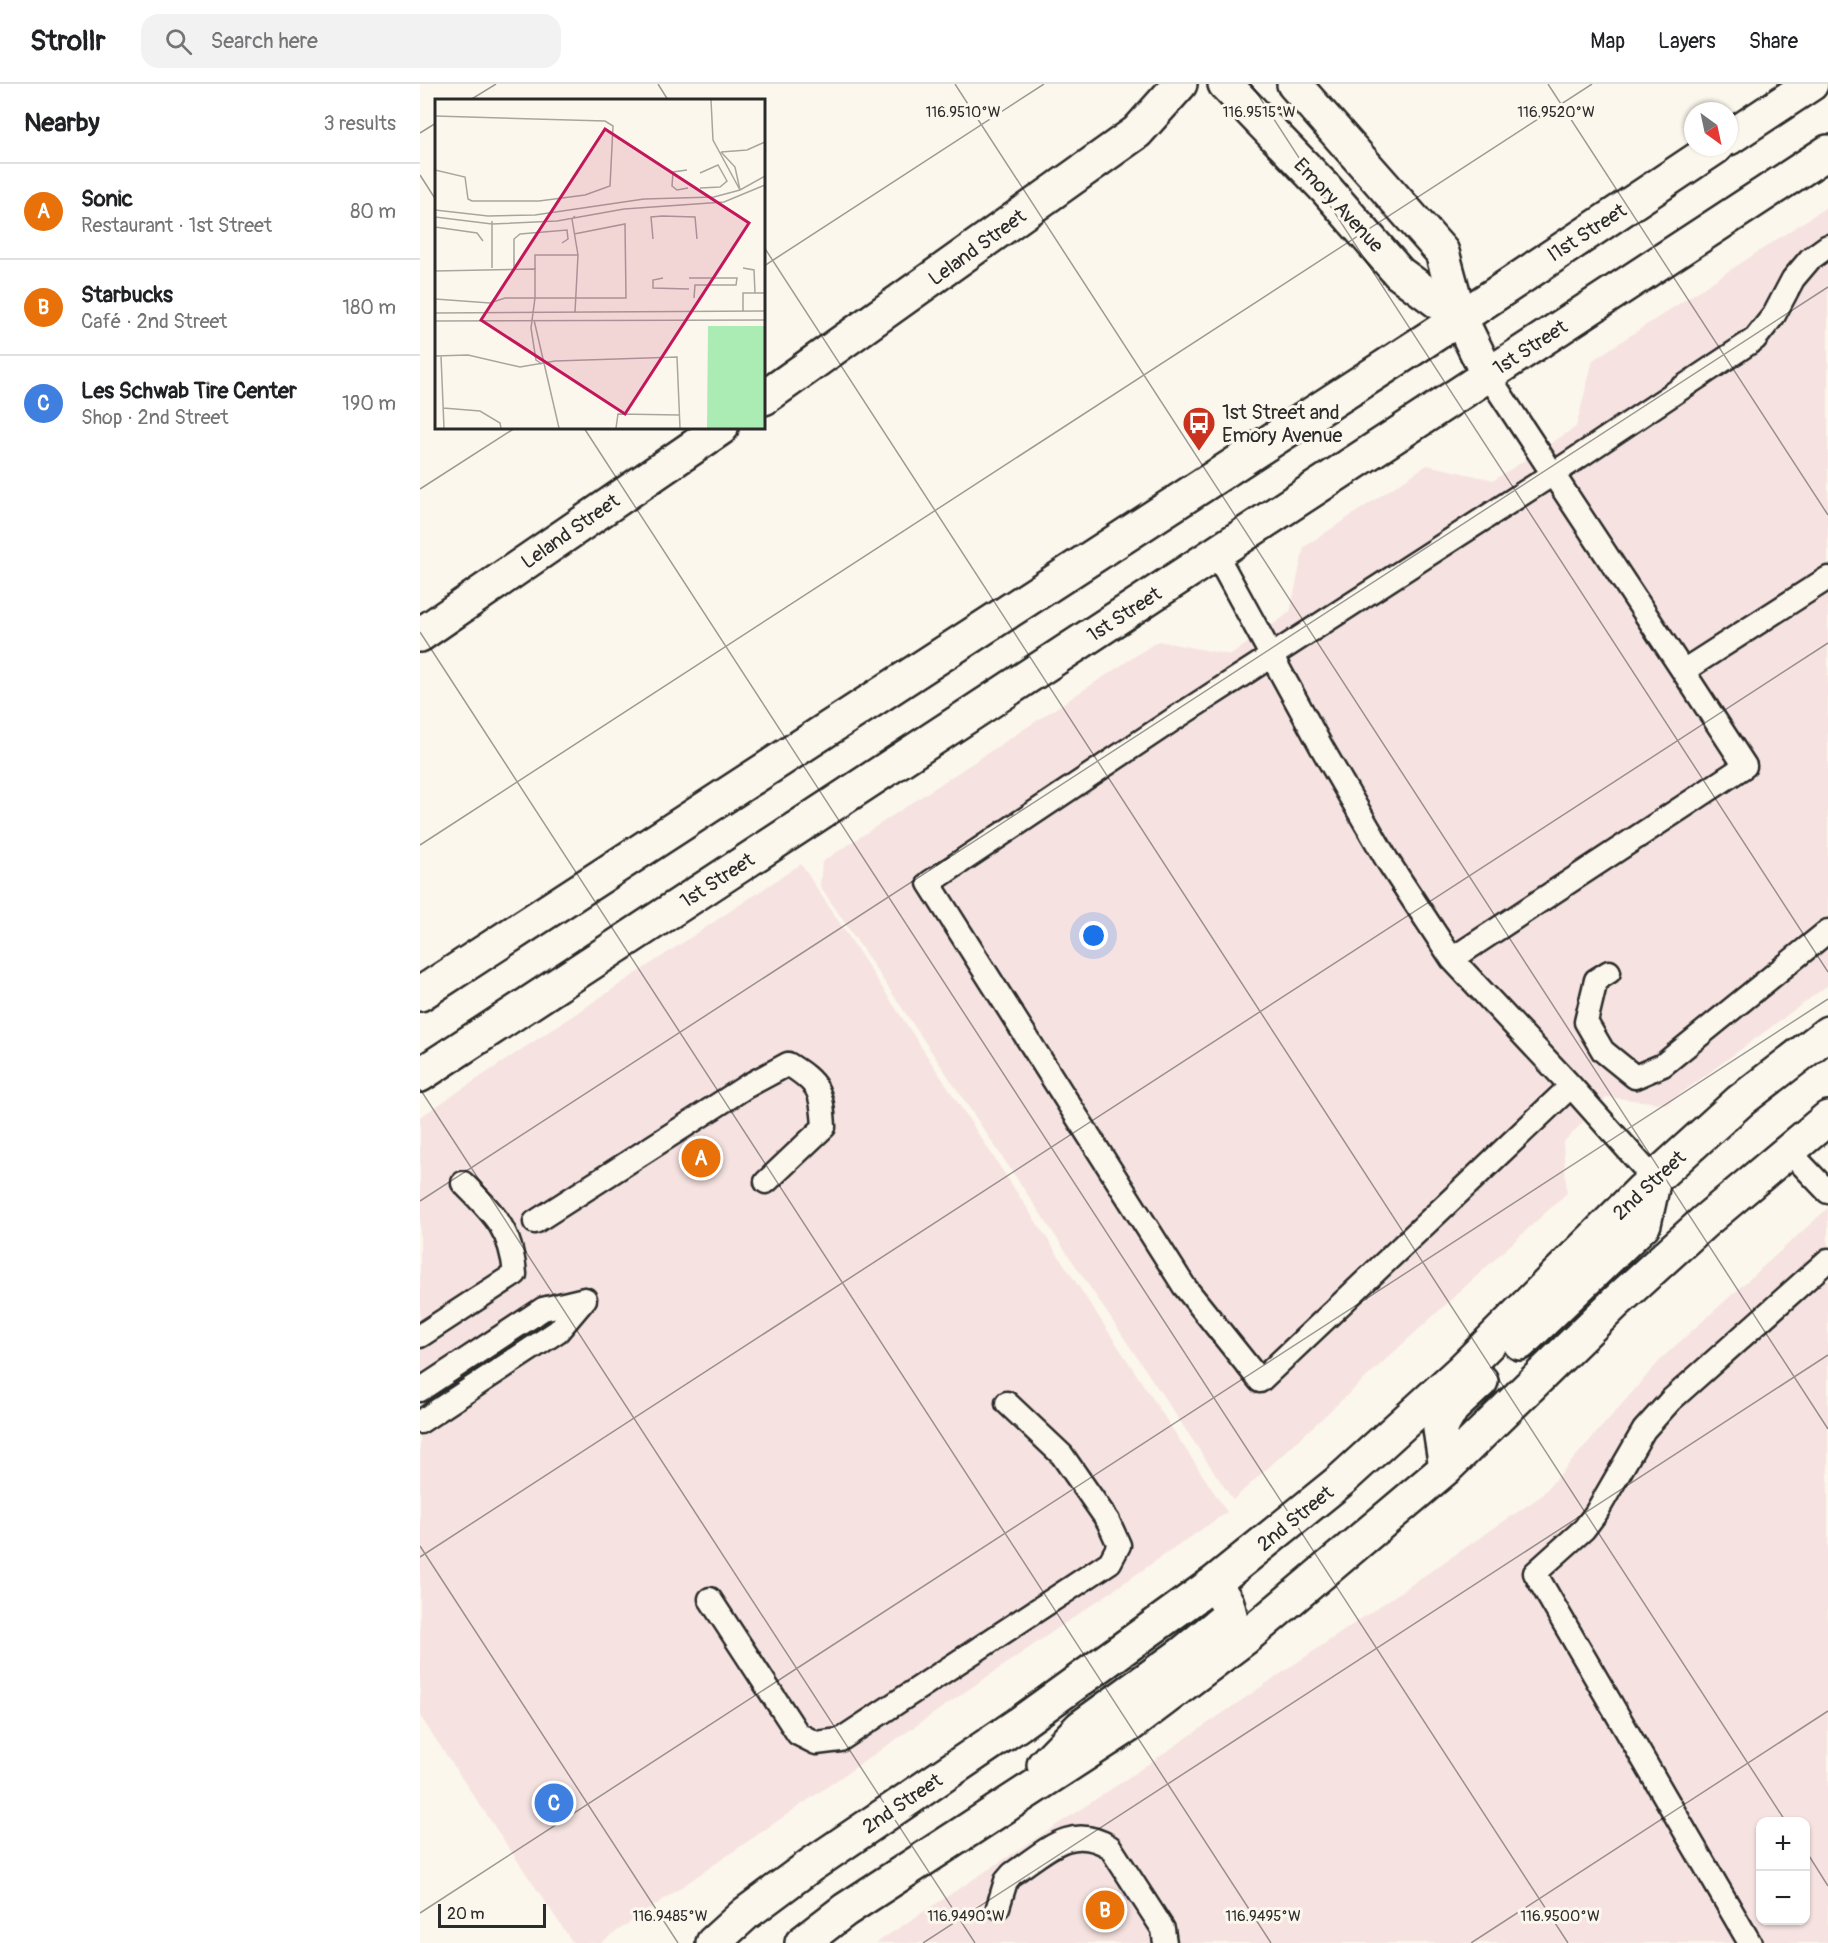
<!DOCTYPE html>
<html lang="en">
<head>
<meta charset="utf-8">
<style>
  body { margin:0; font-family:Pangolin,sans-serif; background:#f2f2f2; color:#202124 }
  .controls { position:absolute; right:18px; bottom:18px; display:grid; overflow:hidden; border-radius:12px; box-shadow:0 2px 4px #0004 }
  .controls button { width:54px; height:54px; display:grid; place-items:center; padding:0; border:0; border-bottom:2px solid #e0e0e0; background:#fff; color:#202124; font:30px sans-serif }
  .compass { position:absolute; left:1264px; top:18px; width:54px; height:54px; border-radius:50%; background:#fff; box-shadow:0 2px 4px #0004; rotate:147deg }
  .scale { position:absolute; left:18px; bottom:15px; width:108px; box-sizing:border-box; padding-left:6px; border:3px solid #2b2b2b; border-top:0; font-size:16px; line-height:21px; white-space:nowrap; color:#2b2b2b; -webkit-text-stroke:4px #fbf7ec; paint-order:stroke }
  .you { position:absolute; left:674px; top:852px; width:21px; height:21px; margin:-15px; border:4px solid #fff; border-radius:50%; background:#1a73e8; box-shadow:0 0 0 9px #1a73e833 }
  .badge { display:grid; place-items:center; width:39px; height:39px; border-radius:50%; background:#ea580c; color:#fff; font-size:20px; font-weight:700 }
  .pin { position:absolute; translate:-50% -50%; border:3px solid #fff; box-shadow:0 2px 6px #0006 }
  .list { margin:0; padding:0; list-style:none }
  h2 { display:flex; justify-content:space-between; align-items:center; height:78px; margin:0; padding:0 24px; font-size:26px }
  h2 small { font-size:20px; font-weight:400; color:#757577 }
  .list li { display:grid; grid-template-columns:39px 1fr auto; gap:18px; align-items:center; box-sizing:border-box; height:96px; padding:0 24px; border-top:2px solid #e0e0e0 }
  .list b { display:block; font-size:22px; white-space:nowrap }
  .list p { margin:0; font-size:20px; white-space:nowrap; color:#757577 }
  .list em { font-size:20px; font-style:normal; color:#757577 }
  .icon { flex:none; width:33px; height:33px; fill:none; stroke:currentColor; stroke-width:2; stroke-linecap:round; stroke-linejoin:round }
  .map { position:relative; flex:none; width:1408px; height:1859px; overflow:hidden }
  header { display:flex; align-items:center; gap:36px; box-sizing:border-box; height:84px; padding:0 30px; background:#fff; border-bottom:2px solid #e0e0e0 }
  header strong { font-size:28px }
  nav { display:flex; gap:33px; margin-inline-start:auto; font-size:21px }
  .search { width:420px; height:54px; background:#f2f2f2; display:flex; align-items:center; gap:15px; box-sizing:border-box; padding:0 21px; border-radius:18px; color:#757577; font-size:22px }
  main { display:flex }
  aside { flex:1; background:#fff }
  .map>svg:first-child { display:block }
  .built { fill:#f6e3e1; fill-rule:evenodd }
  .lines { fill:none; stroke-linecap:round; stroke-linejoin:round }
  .service-casing { stroke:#2b2b2b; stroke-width:27 }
  .minor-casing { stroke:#2b2b2b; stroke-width:38 }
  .tertiary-casing { stroke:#2b2b2b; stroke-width:38 }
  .service { stroke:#fbf7ec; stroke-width:22 }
  .minor { stroke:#fbf7ec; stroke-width:33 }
  .tertiary { stroke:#fbf7ec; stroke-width:33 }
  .ticks { fill:none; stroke:#2b2b2b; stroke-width:1.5; stroke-opacity:0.45 }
  .labels { text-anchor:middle; stroke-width:6; stroke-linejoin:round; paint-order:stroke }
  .street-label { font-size:20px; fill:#2b2b2b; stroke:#fbf7ec }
  .poi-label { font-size:20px; fill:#2b2b2b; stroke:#fbf7ec; text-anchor:start }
  .inset-road { fill:none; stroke:#a8a59f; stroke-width:1.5 }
  .view { fill:#c2185b; fill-opacity:0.15; stroke:#c2185b; stroke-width:3 }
  .inset-edge { fill:none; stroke:#2b2b2b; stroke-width:3 }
  .ticks-label { font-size:15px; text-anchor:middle; fill:#2b2b2b; stroke:#fbf7ec; stroke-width:6; stroke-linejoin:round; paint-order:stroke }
</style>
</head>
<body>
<header>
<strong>Strollr</strong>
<div class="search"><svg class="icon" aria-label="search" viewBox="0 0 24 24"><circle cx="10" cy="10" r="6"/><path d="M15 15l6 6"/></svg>Search here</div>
<nav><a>Map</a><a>Layers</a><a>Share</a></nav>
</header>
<main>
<aside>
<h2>Nearby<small>3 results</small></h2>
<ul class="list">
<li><span class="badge" style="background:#e8710a">A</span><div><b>Sonic</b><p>Restaurant · 1st Street</p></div><em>80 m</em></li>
<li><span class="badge" style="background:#e8710a">B</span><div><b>Starbucks</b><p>Café · 2nd Street</p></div><em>180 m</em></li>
<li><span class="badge" style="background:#3f7fe0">C</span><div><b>Les Schwab Tire Center</b><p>Shop · 2nd Street</p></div><em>190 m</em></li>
</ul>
</aside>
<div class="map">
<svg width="1408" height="1859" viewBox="0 0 1408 1859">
  <rect width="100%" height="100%" fill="#fbf7ec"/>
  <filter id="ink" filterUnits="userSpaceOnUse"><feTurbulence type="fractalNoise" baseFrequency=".0167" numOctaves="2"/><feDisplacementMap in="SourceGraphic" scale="12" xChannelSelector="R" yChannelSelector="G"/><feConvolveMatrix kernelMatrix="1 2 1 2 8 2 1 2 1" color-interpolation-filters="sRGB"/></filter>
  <g filter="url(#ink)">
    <path class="built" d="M1408 122V901L1247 1020 1187 1013 1143 1059 1147 1109 813 1416 400 802 402 778 738 557 811 571 870 528 884 463 1007 381 1074 396 1156 343 1173 276Z
      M381 780 807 1428 180 1859H153L0 1632V1033Z
      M1408 1124V1859H456L696 1702 1121 1412 1244 1272ZM1340 1738H1386V1836H1340Z"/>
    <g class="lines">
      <g class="service-casing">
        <path id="service" d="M1408 162 1390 175 1373 195 1354 231 1335 255 1133 390 1263 587 1408 494
          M1068 291 1133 390 757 633 509 799 764 1202 840 1297 1151 1002
          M796 470 902 664 967 776 1032 875 1151 1002 1234 1095
          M1032 875 1325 682 1263 587
          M1189 888 1176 896 1166 938 1183 967 1215 993 1243 981 1408 847
          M1368 1066 1408 1108
          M115 1138 327 1002 368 980C399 999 402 1007 404 1043L346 1098
          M0 1252 95 1190C91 1145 74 1130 43 1099
          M0 1306 123 1225 165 1215
          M0 1338 138 1247 165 1215
          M290 1515 378 1650 396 1659 420 1656 690 1478 699 1461 688 1437 642 1371 587 1319
          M578 1823 586 1797 592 1790C625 1768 651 1738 690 1763L743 1845 745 1859
          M1330 1859 1115 1489 1164 1445 1176 1429 1224 1346 1251 1316 1408 1176"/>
      </g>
      <g class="minor-casing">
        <path id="minor" d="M805 0 906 105 979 189 1040 234
          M874 0 1022 168 1040 234 1068 291
          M344 314 717 48 760 0
          M0 551 301 344"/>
      </g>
      <g class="tertiary-casing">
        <path id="tertiary" d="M1309 54 1391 0
          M0 910 1040 234 1296 63
          M0 991 1408 68
          M1100 1259 1224 1140 1234 1095
          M1026 1384 1020 1345 1032 1324 1061 1297
          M624 1681 661 1643 762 1570 810 1531 807 1519 794 1499
          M293 1859 325 1830 391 1781 599 1640 794 1499 920 1397 1042 1286 1222 1106 1320 1017 1408 949
          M382 1859 425 1826 708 1642 826 1553 1026 1384 1196 1218 1284 1138 1408 1034"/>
      </g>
      <use href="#service" class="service"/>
      <use href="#minor" class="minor"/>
      <use href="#tertiary" class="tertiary"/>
    </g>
  </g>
  <path class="ticks" d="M238 0 248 16M535 0 1408 1345M831 0 1408 888M1128 0 1408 431M50 16 76 0M0 49 16 39M0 91 16 116M344 163 1366 1738M344 182 624 0M164 344 1148 1859M0 405 95 344M0 548 851 1859M0 761 1172 0M0 1005 555 1859M0 1117 1408 203M0 1462 258 1859M0 1473 1408 559M1386 1767 1408 1802M0 1829 1408 915M503 1859 1408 1271M1051 1859 1408 1627"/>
  <defs>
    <g id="bus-pin" transform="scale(1.725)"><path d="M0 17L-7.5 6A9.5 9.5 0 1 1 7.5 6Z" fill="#c8321e" stroke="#fbf7ec"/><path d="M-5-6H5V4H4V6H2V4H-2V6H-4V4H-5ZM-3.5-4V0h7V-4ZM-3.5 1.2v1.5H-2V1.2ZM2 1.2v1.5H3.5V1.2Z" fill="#fff"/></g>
  </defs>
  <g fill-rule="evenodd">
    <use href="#bus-pin" x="779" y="339"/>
  </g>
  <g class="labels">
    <g class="street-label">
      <text transform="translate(919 121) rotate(47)" y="7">Emory Avenue</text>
      <text transform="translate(1167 148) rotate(-33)" y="7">l1st Street</text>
      <text transform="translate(557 163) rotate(-36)" y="7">Leland Street</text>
      <text transform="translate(1110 263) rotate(-33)" y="7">1st Street</text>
      <text transform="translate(150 447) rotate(-35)" y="7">Leland Street</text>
      <text transform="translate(704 530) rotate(-33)" y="7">1st Street</text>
      <text transform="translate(297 796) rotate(-33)" y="7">1st Street</text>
      <text transform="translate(1229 1101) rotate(-43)" y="7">2nd Street</text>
      <text transform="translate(875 1434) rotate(-39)" y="7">2nd Street</text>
      <text transform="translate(482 1719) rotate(-34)" y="7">2nd Street</text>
    </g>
    <g class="poi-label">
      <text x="802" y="335">1st Street and<tspan x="802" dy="23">Emory Avenue</tspan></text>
    </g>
  </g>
  <g transform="translate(15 15)">
    <rect width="330" height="330" fill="#fbf7ec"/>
    <path d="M273 227H330V329H272Z" fill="#abecb5"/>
    <path class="inset-road" d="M276 1 278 41 305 91M0 17 170 22 178 27 175 87 150 96 104 102H37L33 100 30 78 0 71M286 53 312 51 330 43M286 53 300 68 305 91M252 71 238 73 237 87 242 91 253 89M265 74 283 66 292 82 285 88 265 89M0 111 53 117 100 116 209 100 279 98 305 91 330 77M140 117 137 120 143 156 140 213M0 118 57 125 122 122 189 110 289 103 330 86M0 128 42 134 48 142M218 140 216 118 227 117 260 118 262 140M57 169V122M308 169 319 171 320 194M79 170V140L85 135 132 131 133 140 127 144M100 170V156H143M0 172 100 170V199H70L55 204 0 200M228 179 218 181V189L254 190M254 179H302L301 186H260L259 199M308 213V194H330M0 214 330 212M99 221 124 329M0 222 330 221M0 257 33 256 85 268 120 262 242 258 245 329M6 257 9 329M107 265 101 261 96 229 100 199H191L190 125 139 135M8 309 45 312 65 324 66 329M181 329 183 315 245 316"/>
    <path class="view" d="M170 30 314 124 190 315 46 221Z"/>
    <rect width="330" height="330" class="inset-edge"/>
  </g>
  <g class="ticks-label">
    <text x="543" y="33">116.9510°W</text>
    <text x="839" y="33">116.9515°W</text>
    <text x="1136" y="33">116.9520°W</text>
    <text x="250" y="1837">116.9485°W</text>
    <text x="546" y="1837">116.9490°W</text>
    <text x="843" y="1837">116.9495°W</text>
    <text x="1140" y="1837">116.9500°W</text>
  </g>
</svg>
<div class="controls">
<button>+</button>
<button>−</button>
</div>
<svg class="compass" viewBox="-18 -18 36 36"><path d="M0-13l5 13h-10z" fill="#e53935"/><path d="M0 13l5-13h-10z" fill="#757577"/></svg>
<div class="scale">20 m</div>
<div class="you"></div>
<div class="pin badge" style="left:281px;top:1074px;background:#e8710a">A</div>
<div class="pin badge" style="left:685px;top:1826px;background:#e8710a">B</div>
<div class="pin badge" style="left:134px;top:1719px;background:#3f7fe0">C</div>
</div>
</main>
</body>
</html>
